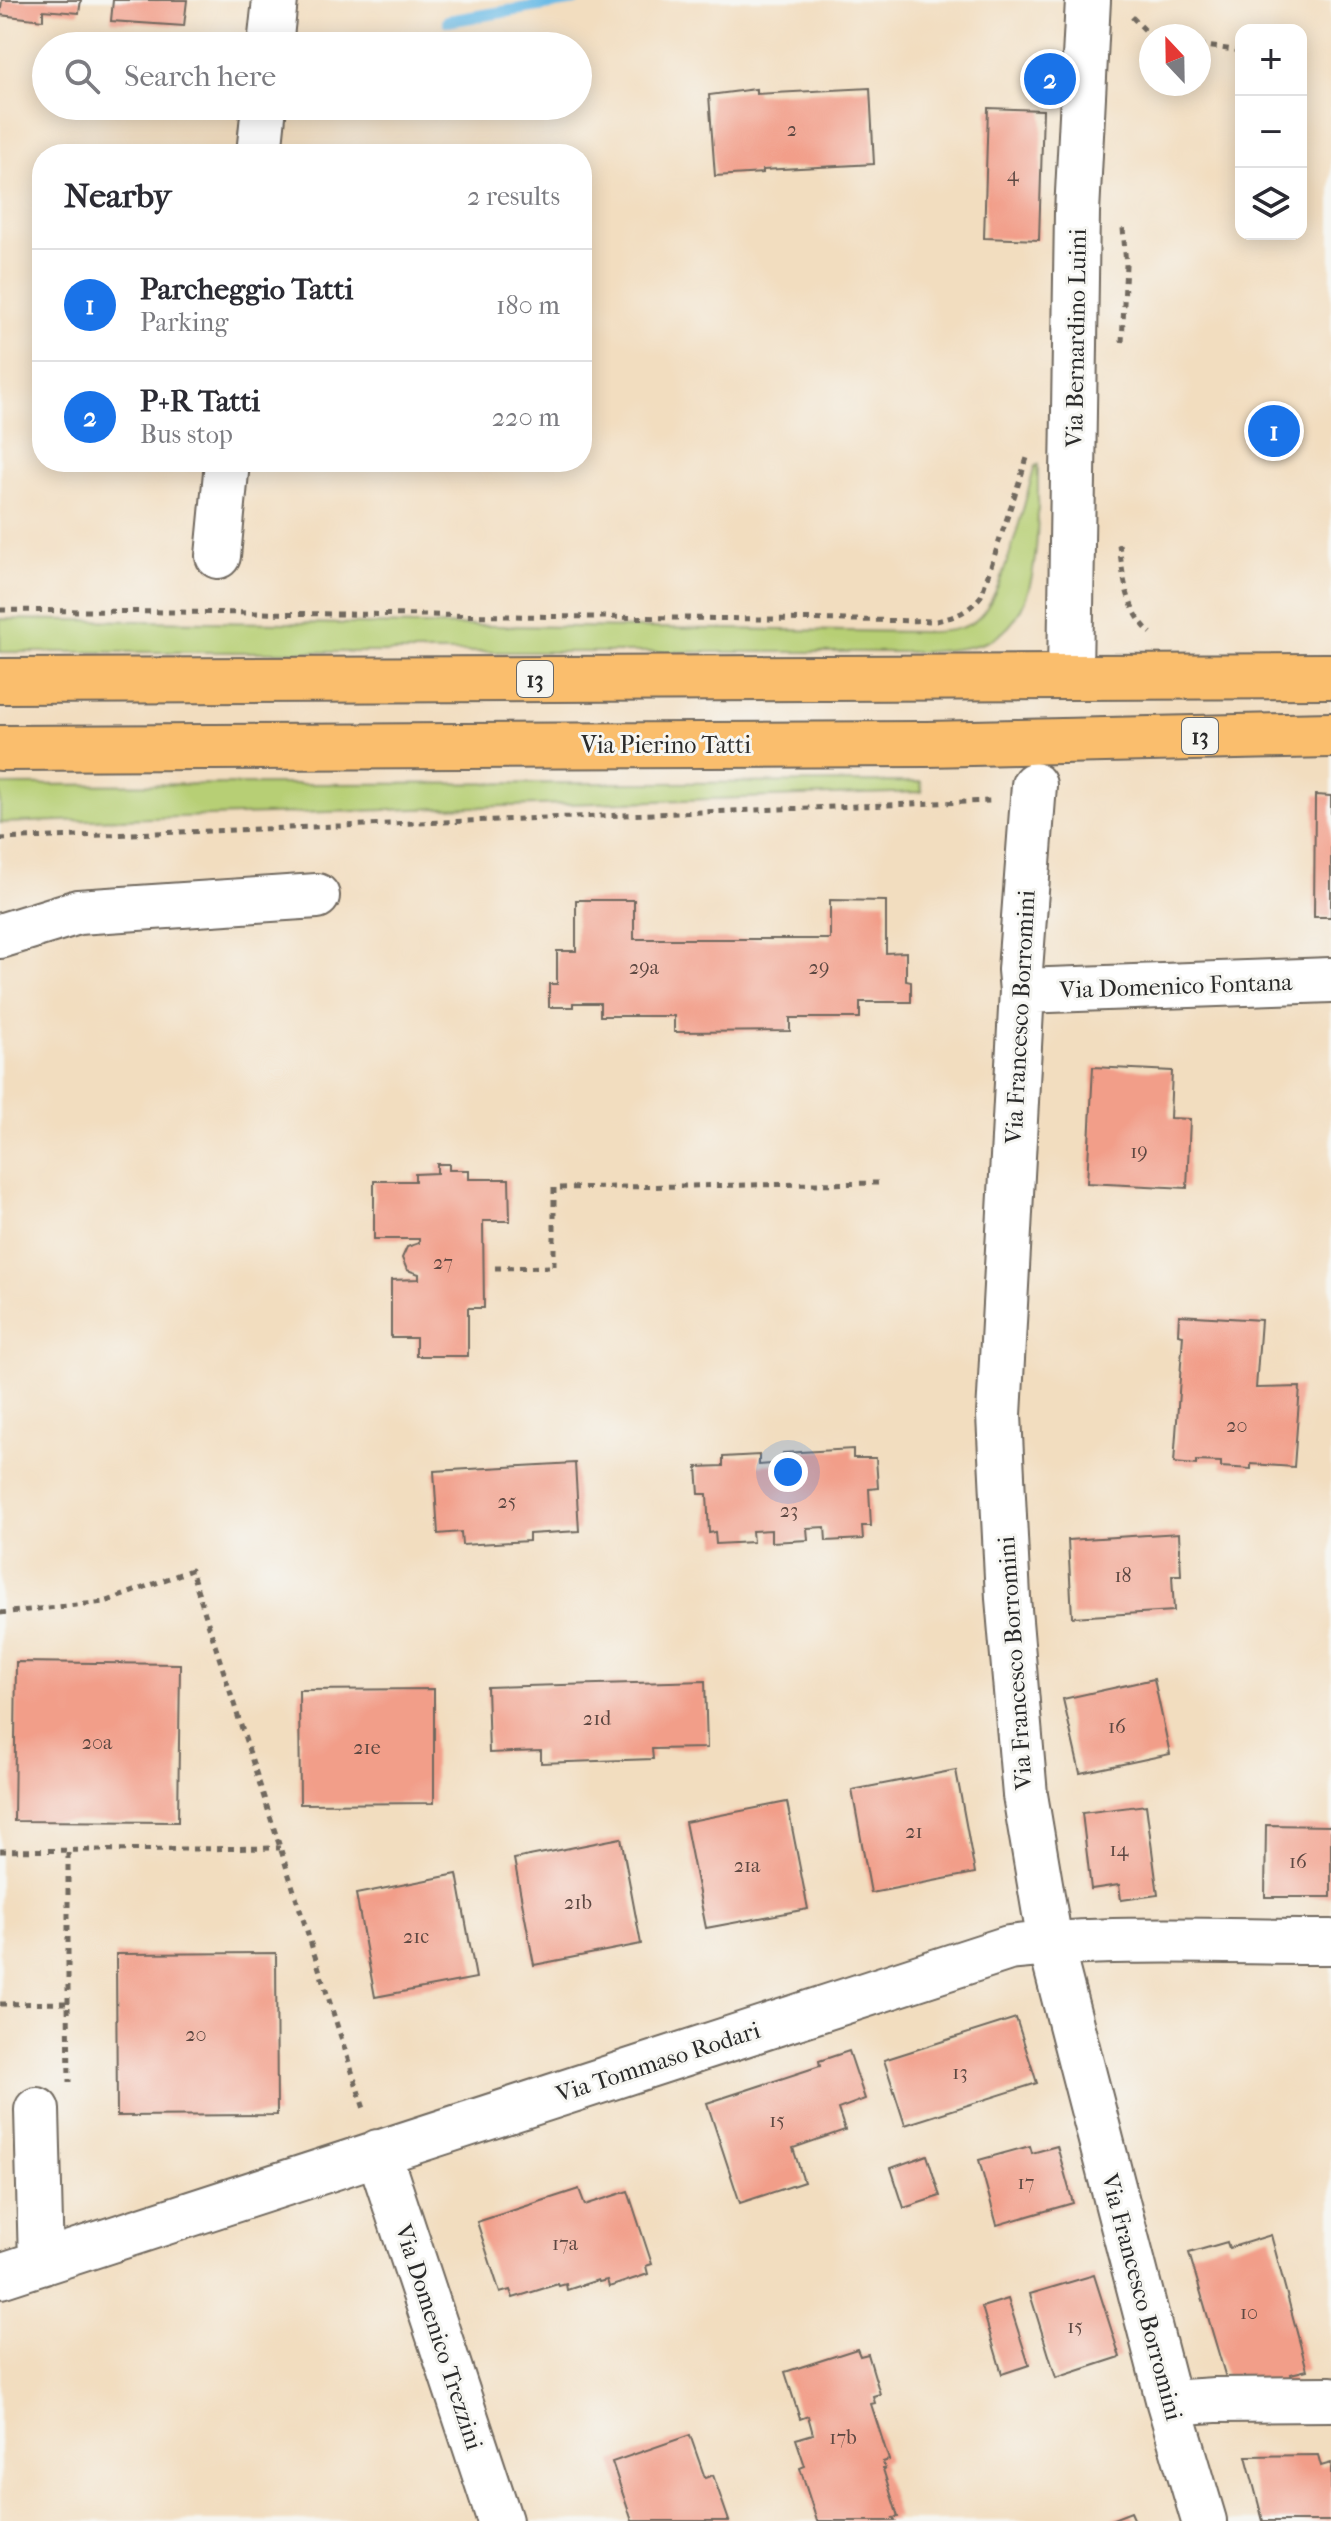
<!DOCTYPE html>
<html lang="en">
<head>
<meta charset="utf-8">
<style>
  body { margin:0; font-family:"IM FELL French Canon",serif; background:#f2f2f3; color:#2b2b33 }
  .controls { position:absolute; right:24px; top:24px; display:grid; overflow:hidden; border-radius:16px; box-shadow:0 4px 20px #0003 }
  .controls button { width:72px; height:72px; display:grid; place-items:center; padding:0; border:0; border-bottom:2px solid #e1e1e2; background:#fff; color:#2b2b33; font:40px sans-serif }
  .compass { position:absolute; left:1139px; top:24px; width:72px; height:72px; border-radius:50%; background:#fff; box-shadow:0 4px 20px #0003; rotate:338deg }
  .you { position:absolute; left:788px; top:1472px; width:28px; height:28px; margin:-20px; border:6px solid #fff; border-radius:50%; background:#1a73e8; box-shadow:0 0 0 12px #1a73e833 }
  .badge { display:grid; place-items:center; width:52px; height:52px; border-radius:50%; background:#1a73e8; color:#fff; font-size:26px; font-weight:700 }
  .pin { position:absolute; translate:-50% -50%; border:4px solid #fff; box-shadow:0 2px 8px #0006 }
  .list { margin:0; padding:0; list-style:none }
  h2 { display:flex; justify-content:space-between; align-items:center; height:104px; margin:0; padding:0 32px; font-size:34px }
  h2 small { font-size:26px; font-weight:400; color:#7c7c81 }
  .list li { display:grid; grid-template-columns:52px 1fr auto; gap:24px; align-items:center; box-sizing:border-box; height:112px; padding:0 32px; border-top:2px solid #e1e1e2 }
  .list b { display:block; font-size:30px; white-space:nowrap }
  .list p { margin:0; font-size:26px; white-space:nowrap; color:#7c7c81 }
  .list em { font-size:26px; font-style:normal; color:#7c7c81 }
  .icon { flex:none; width:44px; height:44px; fill:none; stroke:currentColor; stroke-width:2; stroke-linecap:round; stroke-linejoin:round }
  .map { position:relative; flex:none; width:1331px; height:2521px; overflow:hidden }
  .search { position:absolute; background:#fff; box-shadow:0 4px 20px #0003; left:32px; top:32px; width:560px; height:88px; display:flex; align-items:center; gap:20px; box-sizing:border-box; padding:0 28px; border-radius:44px; color:#7c7c81; font-size:30px }
  .panel { position:absolute; background:#fff; box-shadow:0 4px 20px #0003; left:32px; top:144px; width:560px; height:328px; border-radius:32px }
  .map>svg:first-child { display:block }
  .green { fill:#b7cf75; stroke:#717d50; stroke-width:2 }
  .lines { fill:none; stroke-linecap:round; stroke-linejoin:round }
  .stream { stroke:#6bbbe6; stroke-width:12 }
  .building { fill:#f29e89 }
  .minor-casing { stroke:#71695f; stroke-width:48 }
  .major-casing { stroke:#71695f; stroke-width:48 }
  .path { stroke:#71695f; stroke-width:5; stroke-dasharray:6 6; stroke-linecap:butt }
  .minor { stroke:#fff; stroke-width:44 }
  .major { stroke:#fabe6d; stroke-width:44 }
  .labels { text-anchor:middle; stroke-width:6; stroke-linejoin:round; paint-order:stroke }
  .number-label { font-size:20px; fill:#5d4842 }
  .shield { fill:#f6f6f2; stroke:#686867; stroke-width:2 }
  .shield-label { font-size:22px; font-weight:bold; fill:#2b2b2b }
  .street-label { font-size:24px; fill:#2b2b2b; stroke:#f6f6f2 }
</style>
</head>
<body>
<div class="map">
<svg width="1331" height="2521" viewBox="0 0 1331 2521">
  <rect width="100%" height="100%" fill="#f6f6f2"/>
  <filter id="ink" filterUnits="userSpaceOnUse"><feTurbulence type="fractalNoise" baseFrequency=".0125" numOctaves="2"/><feDisplacementMap in="SourceGraphic" scale="16" xChannelSelector="R" yChannelSelector="G"/><feConvolveMatrix kernelMatrix="1 2 1 2 8 2 1 2 1" color-interpolation-filters="sRGB"/></filter>
  <filter id="wash" filterUnits="userSpaceOnUse"><feTurbulence type="fractalNoise" baseFrequency=".006" numOctaves="4" result="noise"/><feDisplacementMap in="SourceGraphic" scale="32" xChannelSelector="R" yChannelSelector="G"/><feGaussianBlur stdDeviation="1.8" result="paint"/><feColorMatrix in="noise" values="0 0 0 0 0 0 0 0 0 0 0 0 0 0 0 0 0 1.4 0 .05"/><feComposite in="paint" operator="in"/></filter>
  <g filter="url(#wash)">
    <rect width="100%" height="100%" fill="#f2ddbf"/>
    <path class="green" d="M1038 465C1037 517 1046 619 986 642 967 649 945 650 924 652H0V619L923 632C941 632 962 631 976 620 1002 601 1025 500 1035 466Z
      M921 782 922 792 0 823V785Z"/>
    <g class="lines">
      <path class="stream" d="M448 21 575 0"/>
    </g>
    <g id="blocks">
      <path class="building" d="M2 0H81L79 13 43 10V20L0 15Z
        M113 0H187L184 26 111 21Z
        M870 88 874 164 763 170V173L715 176 709 95 756 89V94Z
        M988 108 1043 110 1039 240 984 238Z
        M1315 795 1331 796V917H1314Z
        M576 900H634V939H830V900L886 901V953L906 952V981L911 982V1002H860V1018H790V1031L674 1032V1016H600V1003H573V1007H549V984H557V951H576Z
        M1093 1067 1172 1071 1170 1118 1190 1119 1187 1188 1087 1183Z
        M437 1164H449V1170H469V1179H509L510 1221H483L484 1308H468V1356H416V1338H391V1280L419 1279V1274L407 1270 402 1258 407 1247 419 1243V1239H374V1181H415V1174L437 1173Z
        M1179 1315 1261 1320 1256 1388 1300 1387 1294 1467 1251 1464V1469L1221 1467V1462L1196 1461V1465L1174 1463 1183 1335 1178 1334Z
        M853 1449V1458H876L878 1488 869 1489 871 1526H862L863 1539 826 1541 825 1527 807 1528 808 1540 771 1542V1530L752 1531 753 1542 716 1544 715 1532 709 1533 707 1494H699L697 1467 723 1466V1457L759 1455V1465L784 1463 783 1453Z
        M575 1463 579 1531 529 1534V1541L462 1545 461 1532 438 1534 434 1471Z
        M1179 1533 1181 1575H1172L1174 1611 1072 1617 1068 1540Z
        M16 1662 180 1664 178 1822 14 1821Z
        M1154 1679 1170 1754 1080 1773 1063 1699Z
        M705 1681 707 1748 652 1749 653 1759 541 1763V1751L489 1753 487 1687Z
        M434 1689V1803L300 1804 299 1690Z
        M956 1770 975 1873 871 1893 852 1790Z
        M787 1802 808 1909 706 1928 685 1822Z
        M1146 1805 1158 1895 1121 1900 1119 1885 1091 1889 1082 1813Z
        M1266 1825 1331 1826V1897H1265Z
        M621 1838 641 1944 534 1965 514 1859Z
        M457 1874 476 1978 375 1997 356 1894Z
        M276 1953 277 2115 117 2116 116 1954Z
        M1016 2018 1037 2083 905 2125 884 2060Z
        M849 2051 865 2099 838 2109 845 2130 793 2148 804 2182 740 2203 707 2103 820 2066 819 2061Z
        M1030 2146 1032 2153 1057 2146 1073 2203 997 2225 979 2160Z
        M927 2155 940 2196 904 2208 891 2168Z
        M579 2189 585 2205 628 2191 652 2264 646 2266 648 2274 609 2287 607 2280 599 2282 598 2280 567 2290 566 2284 559 2286 558 2284 513 2298 510 2290 500 2293 477 2222Z
        M1271 2235 1307 2370 1291 2374 1296 2391 1231 2395 1189 2253 1227 2242 1229 2248Z
        M1094 2275 1120 2357 1056 2378 1030 2294Z
        M1008 2299 1029 2365 1002 2374 982 2307Z
        M857 2349 860 2356 868 2354 880 2394 873 2396 875 2403 871 2404 889 2460 883 2462 885 2469H883L898 2517 893 2518 895 2521H817L800 2468 805 2466 796 2439 813 2434 808 2416 800 2419 785 2372Z
        M690 2435 705 2478 713 2475 729 2521H632L612 2462Z
        M1318 2455 1321 2466 1331 2463V2521H1263L1246 2456Z
        M1131 2512 1135 2521H1108Z"/>
    </g>
  </g>
  <g filter="url(#ink)">
    <use href="#blocks" fill-opacity="0" stroke="#71695f" stroke-width="2"/>
    <g class="lines">
      <g class="minor-casing">
        <path id="minor" d="M270 46 275 0
          M259 154 264 106
          M218 556 227 462
          M1070 676 1077 212 1088 0
          M1034 785 1020 970 1022 991 999 1415 1008 1598 1025 1795 1050 1943 1169 2403 1204 2521
          M0 936 78 912 317 896
          M1022 991 1331 980
          M37 2110 41 2263
          M378 2152 500 2521
          M0 2276 1009 1948C1116 1936 1224 1942 1331 1942
          M1169 2403 1215 2400 1331 2399"/>
      </g>
      <g class="major-casing">
        <path id="major" d="M0 681 1331 676
          M0 748 927 744 1331 735"/>
      </g>
      <path class="path" d="M1132 17 1151 36
        M1199 45 1241 51
        M1122 342 1126 265 1123 228
        M1119 544C1123 576 1126 611 1151 633
        M0 610 936 621C956 617 968 612 981 596L1027 458
        M0 839 990 801
        M495 1268 554 1267V1188L880 1183
        M0 1613 105 1602 191 1570 365 2112
        M0 1851 280 1848
        M68 2003V1850
        M0 2004 68 2003 69 2082"/>
      <use href="#minor" class="minor"/>
      <use href="#major" class="major"/>
    </g>
  </g>
  <g class="labels">
    <g class="number-label">
      <text x="792" y="136">2</text>
      <text x="1013" y="181">4</text>
      <text x="644" y="974">29a</text>
      <text x="819" y="974">29</text>
      <text x="1139" y="1158">19</text>
      <text x="443" y="1269">27</text>
      <text x="1237" y="1432">20</text>
      <text x="507" y="1508">25</text>
      <text x="789" y="1517">23</text>
      <text x="1123" y="1582">18</text>
      <text x="597" y="1725">21d</text>
      <text x="1117" y="1733">16</text>
      <text x="97" y="1749">20a</text>
      <text x="367" y="1754">21e</text>
      <text x="914" y="1838">21</text>
      <text x="1119" y="1856">14</text>
      <text x="1298" y="1868">16</text>
      <text x="747" y="1872">21a</text>
      <text x="578" y="1909">21b</text>
      <text x="416" y="1943">21c</text>
      <text x="196" y="2041">20</text>
      <text x="960" y="2079">13</text>
      <text x="777" y="2127">15</text>
      <text x="1026" y="2189">17</text>
      <text x="565" y="2250">17a</text>
      <text x="1249" y="2319">10</text>
      <text x="1075" y="2333">15</text>
      <text x="843" y="2444">17b</text>
    </g>
    <g class="shield">
      <rect x="517" y="661" width="36" height="36" rx="6"/>
      <rect x="1182" y="718" width="36" height="36" rx="6"/>
    </g>
    <g class="shield-label">
      <text x="535" y="687">13</text>
      <text x="1200" y="744">13</text>
    </g>
    <g class="street-label">
      <text transform="translate(1076 338) rotate(-89)" y="8">Via Bernardino Luini</text>
      <text x="666" y="753">Via Pierino Tatti</text>
      <text transform="translate(1176 986) rotate(-2)" y="8">Via Domenico Fontana</text>
      <text transform="translate(1020 1017) rotate(-87)" y="8">Via Francesco Borromini</text>
      <text transform="translate(1015 1663) rotate(-94)" y="8">Via Francesco Borromini</text>
      <text transform="translate(658 2062) rotate(-18)" y="8">Via Tommaso Rodari</text>
      <text transform="translate(1142 2297) rotate(75)" y="8">Via Francesco Borromini</text>
      <text transform="translate(439 2337) rotate(72)" y="8">Via Domenico Trezzini</text>
    </g>
  </g>
</svg>
<div class="controls">
<button>+</button>
<button>−</button>
<button><svg class="icon" aria-label="layers" viewBox="0 0 24 24"><path d="M12 4l9 5-9 5-9-5zM3 14l9 5 9-5"/></svg></button>
</div>
<svg class="compass" viewBox="-18 -18 36 36"><path d="M0-13l5 13h-10z" fill="#e53935"/><path d="M0 13l5-13h-10z" fill="#7c7c81"/></svg>
<div class="you"></div>
<div class="pin badge" style="left:1274px;top:431px">1</div>
<div class="pin badge" style="left:1050px;top:79px">2</div>
<div class="search"><svg class="icon" aria-label="search" viewBox="0 0 24 24"><circle cx="10" cy="10" r="6"/><path d="M15 15l6 6"/></svg>Search here</div>
<section class="panel">
<h2>Nearby<small>2 results</small></h2>
<ul class="list">
<li><span class="badge">1</span><div><b>Parcheggio Tatti</b><p>Parking</p></div><em>180 m</em></li>
<li><span class="badge">2</span><div><b>P+R Tatti</b><p>Bus stop</p></div><em>220 m</em></li>
</ul>
</section>
</div>
</body>
</html>
